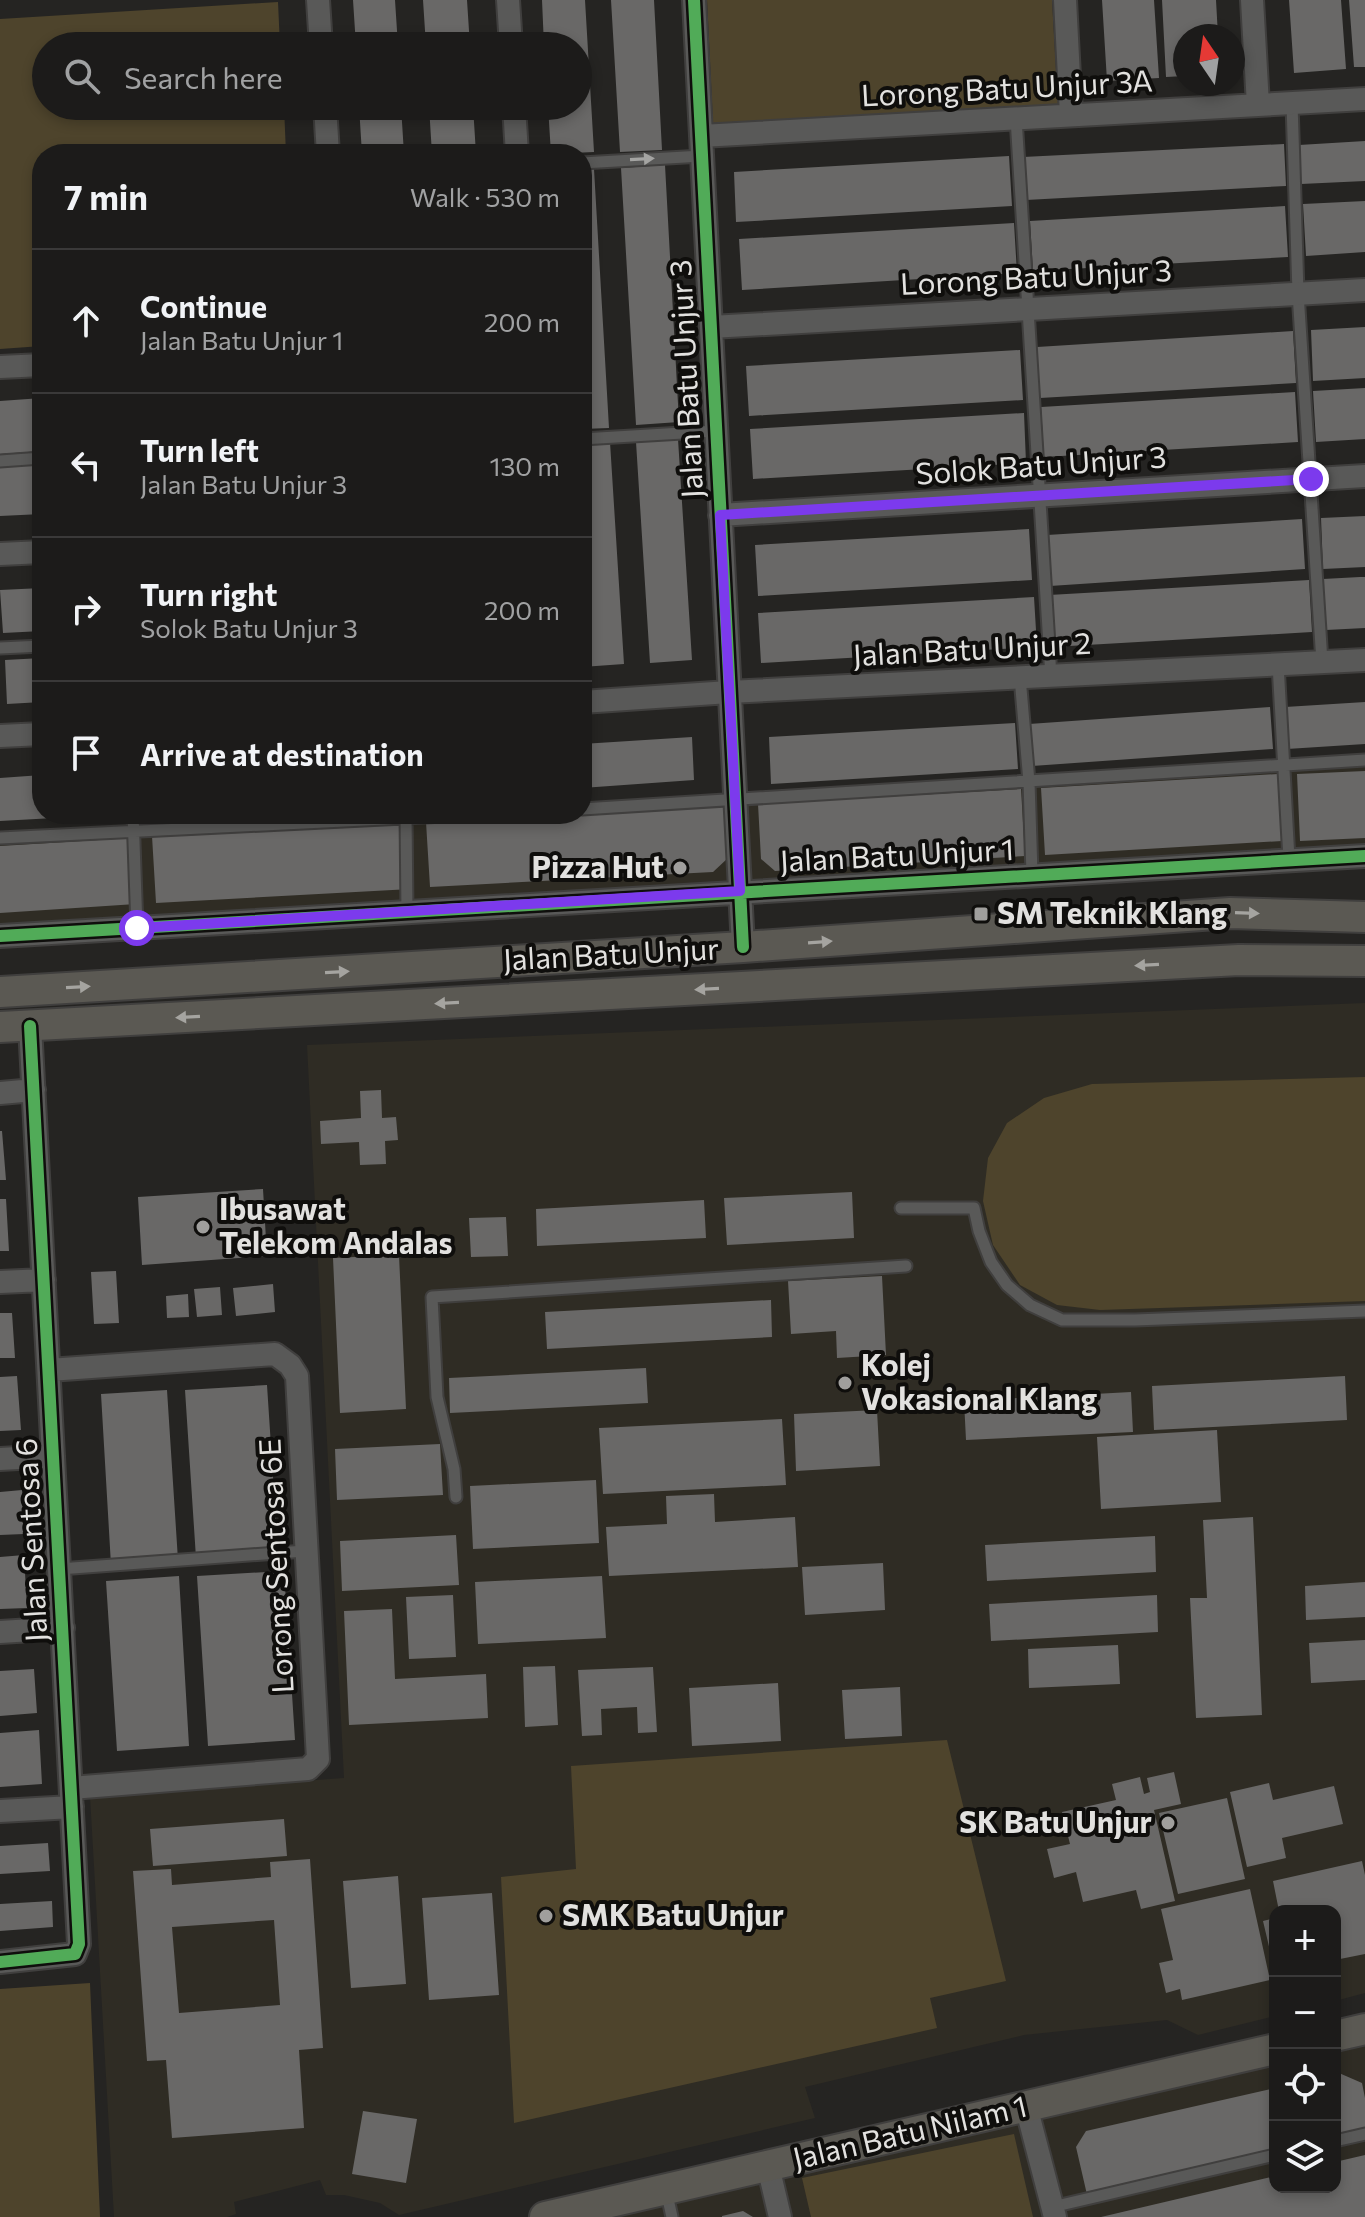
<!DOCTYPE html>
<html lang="en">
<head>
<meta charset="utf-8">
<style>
  body { margin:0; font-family:Commissioner,sans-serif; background:#292827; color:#f1f3f6 }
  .controls { position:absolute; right:24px; bottom:24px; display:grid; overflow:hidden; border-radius:16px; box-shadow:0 4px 12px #0003 }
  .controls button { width:72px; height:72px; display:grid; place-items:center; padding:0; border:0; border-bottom:2px solid #3a3939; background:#1c1b1a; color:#f1f3f6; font:40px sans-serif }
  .compass { position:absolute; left:1173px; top:24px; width:72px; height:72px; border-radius:50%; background:#1c1b1a; box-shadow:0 4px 12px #0003; rotate:347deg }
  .stop { position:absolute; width:24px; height:24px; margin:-18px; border:6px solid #7c3aed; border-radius:50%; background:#fff }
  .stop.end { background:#7c3aed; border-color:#fff; box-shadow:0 2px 8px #0008 }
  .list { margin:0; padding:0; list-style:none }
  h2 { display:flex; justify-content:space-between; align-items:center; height:104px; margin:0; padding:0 32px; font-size:34px }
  h2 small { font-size:26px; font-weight:400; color:#a0a1a2 }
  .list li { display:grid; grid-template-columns:52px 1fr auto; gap:24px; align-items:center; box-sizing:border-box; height:144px; padding:0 32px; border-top:2px solid #3a3939 }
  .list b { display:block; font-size:30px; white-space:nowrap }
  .list p { margin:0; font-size:26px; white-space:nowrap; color:#a0a1a2 }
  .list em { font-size:26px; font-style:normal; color:#a0a1a2 }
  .icon { flex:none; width:44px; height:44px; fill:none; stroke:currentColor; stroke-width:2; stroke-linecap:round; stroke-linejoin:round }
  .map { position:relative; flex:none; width:1365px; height:2217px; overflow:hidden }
  .search { position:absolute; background:#1c1b1a; box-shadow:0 4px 12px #0003; left:32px; top:32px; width:560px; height:88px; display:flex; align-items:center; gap:20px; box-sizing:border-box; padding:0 28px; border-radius:44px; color:#a0a1a2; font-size:30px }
  .panel { position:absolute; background:#1c1b1a; box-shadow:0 4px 12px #0003; left:32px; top:144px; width:560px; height:680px; border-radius:32px }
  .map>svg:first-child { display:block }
  .built { fill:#2f2c24 }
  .green { fill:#4e442c }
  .building { fill:#696867; fill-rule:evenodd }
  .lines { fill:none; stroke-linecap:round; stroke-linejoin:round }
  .lane-casing { stroke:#403f3e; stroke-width:15 }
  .street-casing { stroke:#403f3e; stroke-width:26 }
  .secondary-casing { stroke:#403f3e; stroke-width:34 }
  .lane { stroke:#595958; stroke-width:11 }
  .street { stroke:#595958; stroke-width:22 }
  .secondary { stroke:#5b5953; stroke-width:30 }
  .cycleway-casing { stroke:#0f0e0c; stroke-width:17 }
  .cycleway { stroke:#51ab58; stroke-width:12 }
  .oneway { fill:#a4a4a2 }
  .oneway2 { fill:#a5a4a0 }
  .route { stroke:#7c3aed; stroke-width:10 }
  .poi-dot { fill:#a09f9d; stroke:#0f0e0c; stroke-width:3 }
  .labels { text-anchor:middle; stroke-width:8; stroke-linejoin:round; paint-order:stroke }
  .street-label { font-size:30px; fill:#e2e1df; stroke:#0f0e0c }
  .poi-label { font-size:30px; font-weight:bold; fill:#e2e1df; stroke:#0f0e0c; text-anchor:start }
</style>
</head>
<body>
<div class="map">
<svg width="1365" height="2217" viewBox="0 0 1365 2217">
  <rect width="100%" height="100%" fill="#252422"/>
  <path class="built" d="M1365 765V849L0 929V843L582 814Z
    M1365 1003V1993L1335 2001V1911H1275V2016L1198 2035 1167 2020 1024 2035 805 2087 815 2118 399 2215 380 2203 344 2195H326L320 2180 234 2202 236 2214 227 2217H114L90 1796 344 1778 307 1045Z
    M1365 2038V2217H600L1275 2059V2187H1335V2045Z"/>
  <path class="green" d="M707 0H1052L1058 105 713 123Z
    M278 2 280 46H46V106H284L286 154H42V346L0 349V19Z
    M1365 1077V1301L1100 1310 1057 1305 1020 1285 993 1245 983 1201 988 1158 1007 1123 1044 1098 1092 1084Z
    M947 1740 1006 1981 930 1998 937 2028 514 2123 501 1877 576 1869 571 1766Z
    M90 1983 100 2217H0V1989Z
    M1014 2134 1033 2217H811L802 2178Z"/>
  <path class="building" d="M353 0H395L398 46H356Z
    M423 0H467L470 46H426Z
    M542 0H585L594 152 551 154 548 106H578V46H544Z
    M611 0H654L662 150 620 152Z
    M1102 0H1154L1159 78 1107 81Z
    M1162 0H1216L1218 36H1185V76L1166 77Z
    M1289 0H1341L1346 69 1294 73Z
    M1349 0H1365V67H1354Z
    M359 106H401L404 154H362Z
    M429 106H473L476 154H432Z
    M1365 141V181L1301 184 1299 145Z
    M1284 144 1286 186 1026 200 1023 157Z
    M1009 156 1012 206 736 222 734 172Z
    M665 165 679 422 636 425 621 168Z
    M594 169 609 428 582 429V170Z
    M1365 201V252L1306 256 1303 204Z
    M1285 206 1288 257 1033 271 1030 221Z
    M1014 223 1017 273 742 290 739 239Z
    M1365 327V378L1313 381 1311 330Z
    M1293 331 1296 383 1040 398 1037 347Z
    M1020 350 1023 400 749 416 746 366Z
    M1365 388V439L1316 442 1313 391Z
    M1295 392 1298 442 1044 457 1041 407Z
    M42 398V451L0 454V401Z
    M1024 413 1026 463 753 479 750 429Z
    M678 439 692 660 650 663 636 442Z
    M610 442 624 664 582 667V444Z
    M42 461V514L0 516V464Z
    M1365 516V567L1323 569 1321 518Z
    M1302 519 1305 569 1050 586 1047 535Z
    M1029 529 1032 580 758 596 755 545Z
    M1360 577H1365V628L1326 630 1323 579Z
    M1309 580 1312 632 1052 647 1049 595Z
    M42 588V631L3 633 0 590Z
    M1034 597 1037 647 761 663 758 613Z
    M42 658V702L7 704 5 660Z
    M1365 702V744L1287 749 1285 707Z
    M1270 707 1273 749 1032 766 1029 724Z
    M1015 723 1018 769 771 784 769 737Z
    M692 737 694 780 582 788V744Z
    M1365 771V838L1300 841 1297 774Z
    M1278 774 1282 841 1045 855 1041 788Z
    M42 775V814H90V816L0 821V778Z
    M1021 789 1025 856 775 871 761 859 758 804Z
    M724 805 728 858 713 872 430 887 426 822Z
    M407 822 411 889 156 903 152 836Z
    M132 838 136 904 0 913V846Z
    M381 1090 382 1118 396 1117 398 1140 385 1141 386 1164 360 1165 359 1142 321 1144 320 1121 361 1118 360 1091Z
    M0 1131H2L6 1180H0Z
    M263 1189 267 1256 142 1265 138 1197Z
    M852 1192 854 1238 727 1245 724 1198Z
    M0 1199H6L9 1251H0Z
    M704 1200 706 1238 537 1246 536 1209Z
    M506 1217 508 1256 471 1257 469 1218Z
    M399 1255 406 1409 340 1413 333 1258Z
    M116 1271 119 1323 94 1324 91 1272Z
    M882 1276 886 1355 837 1358 836 1331 791 1334 788 1281Z
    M273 1284 275 1312 236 1316 233 1288Z
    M220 1287 222 1315 197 1317 194 1289Z
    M188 1294 189 1317 167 1318 166 1296Z
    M771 1300 772 1337 547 1349 545 1312Z
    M0 1313H12L15 1358H0Z
    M646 1368 648 1403 450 1413 449 1378Z
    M17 1376 21 1430 0 1431V1377Z
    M1345 1376 1347 1420 1154 1430 1152 1386Z
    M267 1385 278 1553 196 1558 185 1390Z
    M167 1390 178 1560 111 1565 101 1394Z
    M1131 1392 1133 1432 966 1440 964 1401Z
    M877 1410 880 1466 796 1471 794 1414Z
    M782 1419 786 1485 603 1494 599 1428Z
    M1217 1430 1221 1502 1101 1509 1097 1437Z
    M440 1444 443 1495 337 1500 335 1449Z
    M596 1480 599 1543 473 1549 470 1486Z
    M22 1490 24 1534 0 1535V1492Z
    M714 1494 715 1522 795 1517 798 1567 609 1576 606 1527 667 1524 666 1496Z
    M1253 1517 1262 1715 1196 1718 1190 1598H1207L1203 1520Z
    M456 1535 459 1585 342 1591 340 1541Z
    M1155 1536 1156 1572 987 1581 985 1545Z
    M24 1555 27 1608 0 1609V1557Z
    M883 1563 885 1610 805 1615 802 1567Z
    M284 1571 295 1740 208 1746 197 1576Z
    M179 1576 189 1746 117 1751 106 1581Z
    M602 1576 606 1638 478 1644 475 1582Z
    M1365 1582V1617L1306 1620 1305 1586Z
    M453 1595 456 1657 409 1659 406 1597Z
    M1157 1595 1158 1632 991 1641 989 1604Z
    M392 1609 395 1679 486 1674 488 1718 349 1725 344 1611Z
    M1365 1640V1680L1311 1683 1309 1643Z
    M1118 1645 1120 1684 1029 1688 1028 1649Z
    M555 1666 558 1725 525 1727 523 1667Z
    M653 1667 657 1732 638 1733 637 1707 601 1709 602 1735 582 1736 578 1670Z
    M34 1669 37 1713 0 1716V1671Z
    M778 1683 781 1741 692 1746 689 1688Z
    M900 1687 902 1736 845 1739 842 1690Z
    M39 1730 42 1784 0 1787V1733Z
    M1174 1772 1181 1804 1154 1810 1175 1901 1141 1909 1136 1890 1083 1902 1076 1872 1054 1878 1047 1849 1070 1844 1062 1812 1116 1800 1112 1784 1140 1777 1144 1794 1150 1792 1147 1778Z
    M1269 1783 1273 1800 1334 1786 1343 1824 1282 1838 1286 1858 1247 1867 1230 1792Z
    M1227 1798 1245 1879 1178 1894 1159 1813Z
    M284 1819 287 1856 153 1866 150 1829Z
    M48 1843 50 1871 0 1874V1846Z
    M310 1859 323 2048 299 2050 304 2128 172 2138 166 2060 147 2061 133 1871 171 1869 172 1885 271 1877 270 1862ZM274 1920 280 2005 179 2013 172 1927Z
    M1362 1861 1365 1875V1954L1335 1960V1911H1279L1273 1881Z
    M398 1876 406 1984 351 1988 343 1881Z
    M1250 1889 1270 1980 1182 2000 1180 1989 1166 1993 1159 1963 1173 1960 1161 1909Z
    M492 1893 499 1995 429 2000 422 1898Z
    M52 1901 53 1927 0 1931V1904Z
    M1275 1918V1955H1271L1263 1921Z
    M1339 2073 1362 2083 1365 2098V2135L1335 2142V2074Z
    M1275 2088V2156L1088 2199 1076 2147 1086 2131Z
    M363 2111 417 2119 406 2183 352 2174Z
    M1365 2155V2217H1101L1275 2176V2187H1335V2162Z
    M743 2211 753 2217H722V2216Z"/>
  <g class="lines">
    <g class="lane-casing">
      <path id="lane" d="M1292 103 1298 293 1322 662
        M1016 118 1051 677
        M582 163 702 156
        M582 439 716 431
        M0 461 42 458
        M0 648 42 646
        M1278 664 1289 859
        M1020 677 1029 782 1032 874
        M582 809 1365 760
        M133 814 137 928
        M406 814 407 912
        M0 838 484 814
        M901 1208H974L979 1231 991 1262 1007 1285 1030 1305 1062 1320H1135L1365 1311
        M456 1497 454 1469 437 1397 432 1297 906 1266
        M59 1569 305 1551
        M1335 2141 1365 2134
        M666 2190 672 2217
        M1052 2207 1275 2155"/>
    </g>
    <g class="street-casing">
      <path id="street" d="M318 0 321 46
        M508 0 511 46
        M694 0 743 947
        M1065 0 1071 115
        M1252 0 1258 105
        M325 106 328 154
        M514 106 517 154
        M701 136 1365 99
        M711 327 1365 290
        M0 367 42 365
        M720 515 1365 476
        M0 554 42 552
        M582 702 729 692 1365 660
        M0 736 42 734
        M0 936 1365 856
        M0 1093 34 1090
        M0 1282 44 1280
        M49 1370 275 1354 290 1365 297 1376 318 1759 308 1769 71 1788
        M0 1459 53 1456
        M0 1632 63 1628
        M0 1811 72 1807
        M0 1962 75 1954 79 1944 30 1026
        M1026 2106 1055 2217
        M768 2166 780 2217"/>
    </g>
    <g class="secondary-casing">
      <path id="secondary" d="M0 992 743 947 1230 913 1365 917
        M0 1027 1239 960 1365 961
        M1335 2036 1365 2029
        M545 2217 1275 2049"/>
    </g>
    <use href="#lane" class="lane"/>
    <use href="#street" class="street"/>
    <use href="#secondary" class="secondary"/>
    <g class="cycleway-casing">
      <path id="cycleway" d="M694 0 743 947
        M0 936 1365 856
        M0 1962 75 1954 79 1944 30 1026"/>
    </g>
    <use href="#cycleway" class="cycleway"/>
  </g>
  <defs><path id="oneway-solid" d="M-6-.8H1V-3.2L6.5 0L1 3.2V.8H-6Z" transform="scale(2)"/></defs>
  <use class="oneway" href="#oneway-solid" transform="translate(642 159) rotate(-3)"/>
  <g class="oneway2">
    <use href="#oneway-solid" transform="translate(1247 913) rotate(2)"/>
    <use href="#oneway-solid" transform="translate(820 942) rotate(-4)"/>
    <use href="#oneway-solid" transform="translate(1147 965) rotate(177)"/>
    <use href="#oneway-solid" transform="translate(337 972) rotate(-3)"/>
    <use href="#oneway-solid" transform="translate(78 987) rotate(-3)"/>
    <use href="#oneway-solid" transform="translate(707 989) rotate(177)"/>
    <use href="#oneway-solid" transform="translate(447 1003) rotate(177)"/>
    <use href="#oneway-solid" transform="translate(188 1017) rotate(177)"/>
  </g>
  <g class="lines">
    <path class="route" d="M137 928 740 891 720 515 1311 479"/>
  </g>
  <g class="poi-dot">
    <circle cx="680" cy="868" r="8"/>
    <rect x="973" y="906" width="16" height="16" rx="4"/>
    <circle cx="203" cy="1227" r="8"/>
    <circle cx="845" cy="1383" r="8"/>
    <circle cx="1168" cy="1823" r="8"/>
    <circle cx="546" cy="1916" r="8"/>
  </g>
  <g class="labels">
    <g class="street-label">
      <text transform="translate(1007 89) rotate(-3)" y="10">Lorong Batu Unjur 3A</text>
      <text transform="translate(1036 278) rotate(-3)" y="10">Lorong Batu Unjur 3</text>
      <text transform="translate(687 379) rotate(-93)" y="10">Jalan Batu Unjur 3</text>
      <text transform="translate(1041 466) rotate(-4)" y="10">Solok Batu Unjur 3</text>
      <text transform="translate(972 650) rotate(-3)" y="10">Jalan Batu Unjur 2</text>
      <text transform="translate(897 856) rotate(-3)" y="10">Jalan Batu Unjur 1</text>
      <text transform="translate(611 955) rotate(-3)" y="10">Jalan Batu Unjur</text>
      <text transform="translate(32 1540) rotate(-93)" y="10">Jalan Sentosa 6</text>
      <text transform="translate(277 1566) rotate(-93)" y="10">Lorong Sentosa 6E</text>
      <text transform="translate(910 2133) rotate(-13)" y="10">Jalan Batu Nilam 1</text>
    </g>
    <g class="poi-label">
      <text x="664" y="878" text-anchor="end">Pizza Hut</text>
      <text x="997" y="924">SM Teknik Klang</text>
      <text x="219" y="1220">Ibusawat<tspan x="219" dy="34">Telekom Andalas</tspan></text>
      <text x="861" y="1376">Kolej<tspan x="861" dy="34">Vokasional Klang</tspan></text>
      <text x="1152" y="1833" text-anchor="end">SK Batu Unjur</text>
      <text x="562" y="1926">SMK Batu Unjur</text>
    </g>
  </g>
</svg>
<div class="controls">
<button>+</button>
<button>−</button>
<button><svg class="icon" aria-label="locate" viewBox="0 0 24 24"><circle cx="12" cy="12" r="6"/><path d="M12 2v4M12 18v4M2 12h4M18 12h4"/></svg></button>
<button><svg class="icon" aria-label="layers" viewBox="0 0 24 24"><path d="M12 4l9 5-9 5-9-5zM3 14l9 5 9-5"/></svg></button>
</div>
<svg class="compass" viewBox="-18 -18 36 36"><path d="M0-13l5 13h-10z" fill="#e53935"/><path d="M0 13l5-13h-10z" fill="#a0a1a2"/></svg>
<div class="stop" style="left:137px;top:928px"></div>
<div class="stop end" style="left:1311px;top:479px"></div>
<div class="search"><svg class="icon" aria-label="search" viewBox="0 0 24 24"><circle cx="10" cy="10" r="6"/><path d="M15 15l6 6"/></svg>Search here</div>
<section class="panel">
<h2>7 min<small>Walk · 530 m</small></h2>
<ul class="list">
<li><svg class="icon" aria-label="ahead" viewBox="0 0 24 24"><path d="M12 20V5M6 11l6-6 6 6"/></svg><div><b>Continue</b><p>Jalan Batu Unjur 1</p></div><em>200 m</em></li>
<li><svg class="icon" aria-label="left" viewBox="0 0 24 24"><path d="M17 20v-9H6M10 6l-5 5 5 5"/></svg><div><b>Turn left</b><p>Jalan Batu Unjur 3</p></div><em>130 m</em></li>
<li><svg class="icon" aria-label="right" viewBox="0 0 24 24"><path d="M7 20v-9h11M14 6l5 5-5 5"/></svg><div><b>Turn right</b><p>Solok Batu Unjur 3</p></div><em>200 m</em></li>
<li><svg class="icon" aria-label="arrive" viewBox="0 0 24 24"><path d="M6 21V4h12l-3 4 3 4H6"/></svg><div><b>Arrive at destination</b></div></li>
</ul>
</section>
</div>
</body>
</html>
